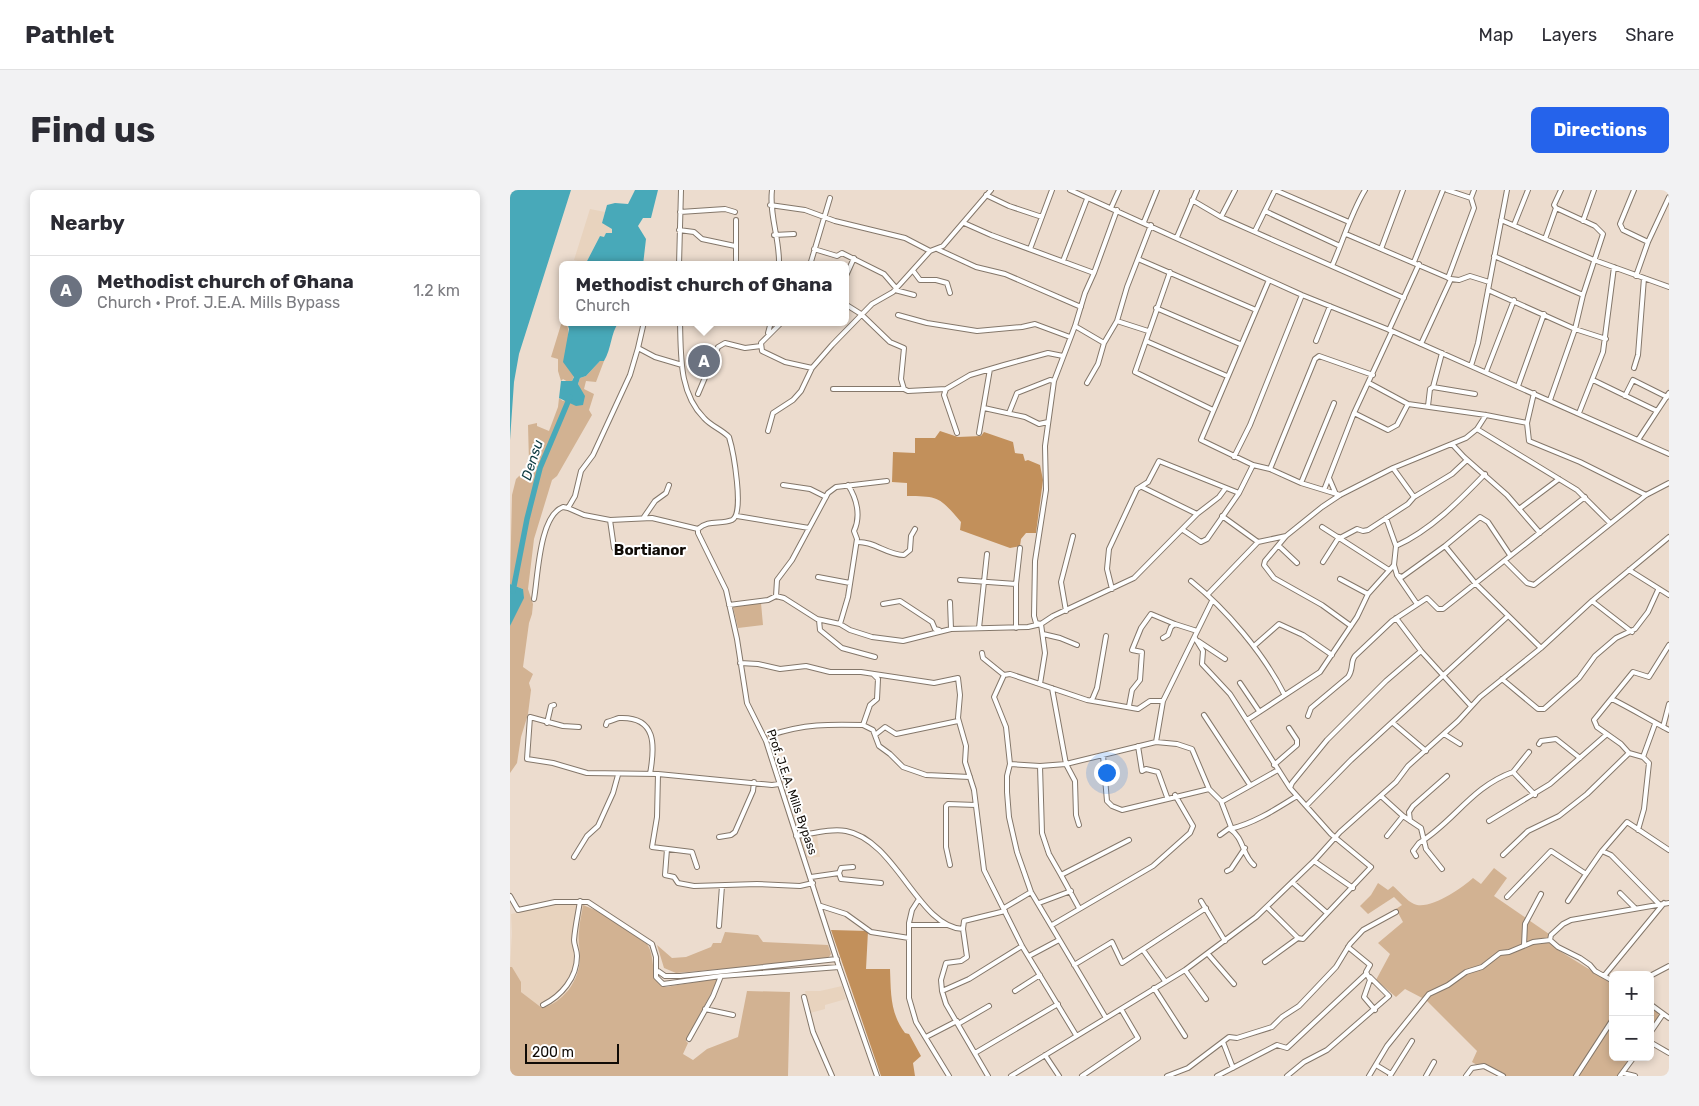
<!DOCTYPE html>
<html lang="en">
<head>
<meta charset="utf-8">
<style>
  body { margin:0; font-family:Rubik,sans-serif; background:#f2f2f3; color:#2b2b33 }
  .controls { position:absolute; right:15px; bottom:15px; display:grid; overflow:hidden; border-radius:8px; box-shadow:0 2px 8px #0003 }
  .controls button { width:45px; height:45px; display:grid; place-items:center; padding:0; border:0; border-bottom:1px solid #e1e1e2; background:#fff; color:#2b2b33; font:25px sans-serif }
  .scale { position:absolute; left:15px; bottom:12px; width:94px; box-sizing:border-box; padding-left:5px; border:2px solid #100b06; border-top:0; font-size:14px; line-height:18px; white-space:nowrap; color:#100b06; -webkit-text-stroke:4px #fff; paint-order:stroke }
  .you { position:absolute; left:596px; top:582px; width:18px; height:18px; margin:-12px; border:4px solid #fff; border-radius:50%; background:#1a73e8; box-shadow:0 0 0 8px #1a73e833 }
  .badge { display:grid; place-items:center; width:32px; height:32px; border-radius:50%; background:#2563eb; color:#fff; font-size:16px; font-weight:700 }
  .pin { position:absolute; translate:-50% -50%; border:2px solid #fff; box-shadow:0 1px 5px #0006 }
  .popup { position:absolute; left:49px; top:71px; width:290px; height:65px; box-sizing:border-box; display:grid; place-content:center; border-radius:8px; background:#fff; filter:drop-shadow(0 1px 4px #0005); font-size:16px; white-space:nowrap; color:#7c7c81 }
  .popup b { font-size:19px; color:#2b2b33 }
  .popup::after { content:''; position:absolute; left:50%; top:100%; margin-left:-10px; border:10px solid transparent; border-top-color:#fff }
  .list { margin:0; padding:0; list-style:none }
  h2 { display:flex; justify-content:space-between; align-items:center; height:65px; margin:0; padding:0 20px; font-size:21px }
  h2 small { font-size:16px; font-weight:400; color:#7c7c81 }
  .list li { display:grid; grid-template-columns:32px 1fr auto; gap:15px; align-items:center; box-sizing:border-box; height:70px; padding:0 20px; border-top:1px solid #e1e1e2 }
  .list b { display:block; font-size:19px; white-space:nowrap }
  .list p { margin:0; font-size:16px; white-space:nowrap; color:#7c7c81 }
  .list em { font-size:16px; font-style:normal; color:#7c7c81 }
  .map { position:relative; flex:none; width:1159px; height:886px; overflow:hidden; border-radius:8px }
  header { display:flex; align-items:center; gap:30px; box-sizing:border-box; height:70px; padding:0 25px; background:#fff; border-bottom:1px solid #e1e1e2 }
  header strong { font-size:24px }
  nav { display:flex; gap:28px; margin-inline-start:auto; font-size:18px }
  .intro { display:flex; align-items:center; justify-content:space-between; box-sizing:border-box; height:120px; padding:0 30px }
  h1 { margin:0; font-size:35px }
  .button { padding:12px 22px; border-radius:8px; background:#2563eb; color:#fff; font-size:18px; font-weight:700 }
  main { display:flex; gap:30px; padding:0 30px }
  aside { flex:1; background:#fff; border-radius:8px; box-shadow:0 2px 8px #0003 }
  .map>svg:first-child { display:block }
  .built { fill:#e8d3be }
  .green { fill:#d2b292 }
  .forest { fill:#c2905b }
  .water { fill:#48a9b9 }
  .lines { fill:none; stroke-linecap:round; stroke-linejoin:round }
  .river { stroke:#48a9b9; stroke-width:5.5 }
  .minor-casing { stroke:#84776a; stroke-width:6 }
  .minor { stroke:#fff; stroke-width:4 }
  .labels { text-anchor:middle; stroke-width:4; stroke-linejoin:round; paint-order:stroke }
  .street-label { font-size:12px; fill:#100b06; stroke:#fff }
  .water-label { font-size:14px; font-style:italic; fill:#0b3940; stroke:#fff }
  .quarter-label { font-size:15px; font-weight:bold; fill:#100b06; stroke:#fff }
</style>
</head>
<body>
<header>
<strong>Pathlet</strong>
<nav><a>Map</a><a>Layers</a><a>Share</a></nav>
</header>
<div class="intro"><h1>Find us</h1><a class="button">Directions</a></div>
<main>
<aside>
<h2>Nearby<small></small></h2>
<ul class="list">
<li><span class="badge" style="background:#6b7280">A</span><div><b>Methodist church of Ghana</b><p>Church · Prof. J.E.A. Mills Bypass</p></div><em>1.2 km</em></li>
</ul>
</aside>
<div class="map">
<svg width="1159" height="886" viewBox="0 0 1159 886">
  <rect width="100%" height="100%" fill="#ecdcce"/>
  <path class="built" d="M80 19 95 22 92 33 103 39 102 44 94 48 90 46 76 73 64 70Z
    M307 645 310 667 297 668 290 648Z
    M45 714 73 715 69 741 70 771 56 804 41 816 32 818 11 802 2 777H0L2 743 1 724Z
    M332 796 336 809 315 815V819L300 823 295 801H310Z"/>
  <path class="green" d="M53 128V132H57L64 186 62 191 58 192 53 189 51 191 48 181V169L41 167Z
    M90 171H94L86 192 76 191 74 199 84 204 79 220 82 225 47 286 42 290 24 349 18 399 23 414 22 424 19 433 13 477 23 484 19 493 21 500 18 524 11 547 7 573 0 583V436L13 399 0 394 2 305 6 289 15 280 19 272 18 235 27 233V236L39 241 48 217 49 208 53 211 71 201 68 194 70 188 76 186Z
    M251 413 253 435 228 438 223 417Z
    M984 678 997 688 984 706 1039 744V752L1048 760 1103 794V867H1121L1107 886H995L974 874 967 875 962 872 967 861 916 810 895 799 886 807 866 790 880 764 868 753 893 732 886 719 892 715 884 707 858 724 850 716 861 705 868 693 878 700 883 696C889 701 897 711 904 714 919 721 952 698 963 688L971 694Z
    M73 715 90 722 137 754C147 768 138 791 156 797L209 788 176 851 178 853 173 864 183 870 197 859 228 847 237 801 280 802 278 886H0V777H2L11 792V802L32 818C53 813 69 791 70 769 70 760 68 751 69 742 69 733 72 724 73 715Z
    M215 742 248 745 253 752 318 755 321 764 317 770 166 783 154 778 147 755 162 768 176 767 201 757 203 753H211Z
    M1140 817 1148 822 1149 826 1140 838Z"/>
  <path class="forest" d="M430 241 448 247 471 246 474 242 503 252 505 263 513 264 515 271 518 270 530 275 533 290 526 343H516L511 349 510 356 500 358 450 340 451 332C430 308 430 306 397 306V293L382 292 383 262 405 263V248H425Z
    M321 740 358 741 356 779H380C381 803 380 823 395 843L399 844 411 866 403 873 405 886H371Z"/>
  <path class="water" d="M0 0H61L9 164 4 192 0 250Z
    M125 0H148L141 28H133L128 36 136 49 133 75H75L90 46 94 47 96 43H102V39L92 33 97 15 105 13 118 14Z
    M57 132H109C100 144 102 158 94 171H90L76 186 70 188 68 194 75 206 73 215 66 216 49 208 51 191H62L64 187 53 172 59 139Z
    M0 394 13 399 14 408 0 436Z"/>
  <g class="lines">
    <path class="river" d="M3 401 17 329 30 278 60 207"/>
    <g class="minor-casing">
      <path id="minor" d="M262 0C259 26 270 49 269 75
        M560 0 792 105 882 141 1159 264
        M937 0 961 8 964 18 938 88
        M1124 0 1110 34 1113 40 1138 52 1126 86
        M476 5 499 16 532 27
        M961 8 964 0
        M682 10 711 27 894 108
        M260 15 295 20 325 31 395 48 420 61
        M601 18 609 0
        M755 21 830 56
        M170 22 215 19 225 22
        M711 27 725 0
        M991 30 1084 70 1159 97
        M1073 31 1084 0
        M634 32 647 0
        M454 33 481 45 584 83
        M1004 35 1018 0
        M169 40 184 42 192 49 225 56
        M745 41 765 0 839 32
        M836 44 941 89 949 90 960 86 979 92
        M264 45 284 44
        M667 47 687 0
        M1035 49 1046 18
        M1138 52 1159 7
        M304 59 327 66 332 63 374 84 386 98
        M427 59 466 77 495 84 571 117
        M520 59 542 0
        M871 59 893 0
        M984 66 1073 105
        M628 69 746 120
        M553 71 577 9
        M904 72 933 0
        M169 75 171 0
        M226 75V30
        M300 75 320 8
        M822 76C833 51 841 23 855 0
        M404 82 410 90H426L437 93 440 103
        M660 82 625 182 703 220
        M335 88 344 68
        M759 90 691 250 743 275 760 279 791 293 830 305
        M385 100 404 105
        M978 100 1065 139 1096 149
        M335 114 351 124 380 152 394 158 391 189 394 199 398 201 436 199 460 185 494 175 538 163 553 166
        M646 118 730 154
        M388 125 417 133 467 141 512 137 525 134 560 147
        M607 131 617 97 641 35
        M170 132C171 166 169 203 194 228 201 236 211 239 219 247 223 260 235 324 222 330 210 335 199 329 188 339V343L216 400 227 449 237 513 256 551 264 576 329 777 367 886
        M272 132 251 153 252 161 275 172 302 178
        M565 136 594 153
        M879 140 909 74
        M258 143 261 132
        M636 151 717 186
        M806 151 820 116
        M911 154 941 89
        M128 158 134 132
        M172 175 145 167 128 158 120 185 83 265 71 281 65 306 58 318 74 325 100 330 142 328 188 339
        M961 176 968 153 997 0
        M1124 178 1128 165 1134 88
        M976 182 1004 110
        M1083 190 1147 221
        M577 193 588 174 594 153 607 131 638 141
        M859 193 898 214 976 225 1017 233
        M1008 196 1034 124
        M923 197 965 204
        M323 199H394
        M436 199 434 205 447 243
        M1024 203 1017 233 1019 251 1070 272 1136 305
        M188 204 208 157 215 153 235 158 251 156
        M1115 206 1123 190 1157 207
        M1040 210 1065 139 1073 105 1093 44 1085 36 1046 18 1044 15 1051 0
        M918 216 920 199 923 197 932 163
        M474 218 515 227 529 234 538 232
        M499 223 507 203 540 190 544 191 565 136 575 103 584 83 607 20
        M844 223 878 240 887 235 898 214
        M1069 223 1093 162 1104 77
        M967 239 1067 300 1100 333
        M258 241 263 223 283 210 291 201 302 178 322 155 362 114 383 102 420 61 433 56 481 0
        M469 243 480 179
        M1128 250 1159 203
        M942 254 954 267 997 305 1030 343
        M724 267 740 235 792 105
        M883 278 904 307
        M760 279 805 169 809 166 863 185
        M819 288 825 302
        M791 293 824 213
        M273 295 300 299 316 307
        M632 297 687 324
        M814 300 844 223 882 141
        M1009 319 1049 289
        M227 326 299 338
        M712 326 748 352
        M134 327 145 311 156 303 159 295
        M876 328 886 356 884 375 887 385 907 414
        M100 330 104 358 111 364
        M812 337 879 380
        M673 340 691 352 697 349 729 303 743 275
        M830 348 847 339 853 341 858 340 898 314 904 307 942 284 957 270
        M347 352C364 351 377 365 394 365L400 360 401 346 405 339
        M769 356 787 373
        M886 356C921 340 949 311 975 284
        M935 356 965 393 1031 458
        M995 371 1017 393 1024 395 1136 305 1159 293
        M813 372 829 347
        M1119 380 1159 405
        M887 385 892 387 935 356 970 327 978 332 1000 365
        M308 387 340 393
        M830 389 858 404
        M450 390 506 394V438
        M681 391C716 419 754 464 774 504
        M506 394 510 358
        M602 399 597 379 599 359 627 299 638 292 649 271 729 303
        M698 404 748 352 776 346
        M266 406 267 390 282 370 318 303 326 297 377 291
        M24 409C28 387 29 326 53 317L58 318
        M1082 411 1122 442
        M440 412 441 439
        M373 414 390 411 422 432 425 439 429 440
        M219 415 258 410 266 406 274 408 307 429 330 434 340 440 362 447 393 451 441 439 518 437 531 434 543 426 624 388 687 324 709 307 715 299
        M556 421 551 392 563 346
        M886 428 911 461 961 516
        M309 430 310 440 332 458 365 467
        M330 434 338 407 347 349 344 341C351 326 347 309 338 295
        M841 436 812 415 764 388 754 375 755 371 776 346 812 317 830 305 883 278 956 248 967 239 976 225
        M469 438 477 364
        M533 444 550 448 567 455
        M653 448 658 445 661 437 665 434 687 441
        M685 448 693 461 692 474 720 504 780 598
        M688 451 715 469
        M744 456 769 434 793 445 822 465
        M472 463 473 468 494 485 500 484 577 510 628 519 640 511H653
        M230 473 248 474 270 479 296 476 320 482H351L424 493 448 488 450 505 448 528 456 556 455 572 464 600 474 680 512 756 566 845
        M363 484 368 489 367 509 360 515 353 535 363 540 369 556 380 564 393 577 416 585 460 587
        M494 485 484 507 496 537 500 574 497 586V602L499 627 507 662 521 702 596 828
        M992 489 1028 519H1034L1069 488 1085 466 1106 448 1125 439 1138 422 1148 400
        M730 493 749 521
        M530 494 535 463 531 434 526 433 524 426 525 371 536 300 535 256 544 191
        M542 498 556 574 565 591 566 625 569 635
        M1102 509C1122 519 1140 530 1159 540
        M582 510 587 498 596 446
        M619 516 622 500 630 490 632 462 622 460 631 438 641 424 665 434
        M694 525 740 595
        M798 526 801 518 838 487C844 479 840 472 845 466L882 431 917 408 928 419H933L1075 307
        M737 530 810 482 847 427 858 404 884 375
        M37 533 41 516 44 515
        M883 533 916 561
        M96 535 97 532C102 531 105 529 109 528 147 526 145 556 140 584
        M69 537 53 536 20 527 17 569 43 573 77 583 148 584 262 595 269 594
        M1153 537 1159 514
        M934 544 950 554
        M261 545C294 534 319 534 353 535
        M365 545 375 537 386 544 448 531
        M646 552 667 554 682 559 699 599
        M1029 554 1031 551 1046 549 1070 568
        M628 556 632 581 636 579 648 582 657 607
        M593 565 597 611 602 616 612 620 699 599 711 611H713L768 580
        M1133 567 1119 563 1111 554 1087 537 1084 530 1123 482 1139 487 1159 455
        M500 574 530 576 556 574 646 552 653 511 702 411
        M764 575 787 555V550L779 538
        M530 576 532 643 539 664 551 685
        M1003 582 1019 562
        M148 584 147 627 142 657 182 662 187 677
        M871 606 893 626 911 638 916 659 932 679
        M797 615 841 570 998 426
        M900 631 899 622 903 616 937 586
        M979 631 1040 594 1096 545
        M720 639C745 633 766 619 787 606
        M720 639C734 648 732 665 744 675
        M1128 640 1134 619 1139 573 1133 567 1145 534
        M710 645 721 637 711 611
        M286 646C301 644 321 638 336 641 386 650 409 738 453 739
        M877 646 893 626
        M209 647 221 645 225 642 243 601 244 592
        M157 659 155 685 164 687 168 693 184 696 247 694 290 696 303 693
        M1092 661 1101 665 1149 714
        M993 665 1018 641 1049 626 1077 604 1119 563
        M906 666 903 661 909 653C944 632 961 597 1003 582L1025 605
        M64 667 77 646 88 636 103 603 108 585
        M804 671 843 698
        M440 675 436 657V616L438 614 466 615
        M717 681 721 679 735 658
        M329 683 331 689 371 693
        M301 687 329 683 331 678 343 677
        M782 692 817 723
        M1110 703 1125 718
        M0 706 8 720 45 712H78L142 754 146 767V787L153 794 211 786 329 777
        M997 707 1041 661 1076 684 1092 661 1117 632 1159 660
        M409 709 402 720 399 733V808L406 832 439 886
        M691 711 715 751
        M1058 711 1076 684
        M529 713 561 701
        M311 716 336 724 361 742 399 748
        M757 717 788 748
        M494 718 521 702
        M569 718 551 685 619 650
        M399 735H438
        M542 735 643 676 680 643 683 636 665 605
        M209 736 212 696
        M1014 755 1015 734 1031 704
        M838 757 860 775 856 782 860 790 854 807 865 820
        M633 760 655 791
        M698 764 724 794
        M519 766 549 750
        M755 772 788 748 793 749 861 677 821 644 780 598 782 593 817 550 876 491 911 461
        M564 775 602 752 612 773 696 718
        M675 780 696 809
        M148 781 155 786H170L327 769
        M1094 786 1154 713
        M1140 786 1159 776
        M1103 791 1085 781 1080 775 1070 768 1048 757 1040 750 1041 745 1053 734 1061 730 1159 713
        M644 798 675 846
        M432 801 431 790 436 773 451 771 457 767 453 739 454 731 495 721
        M505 801 530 785
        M294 807 303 842 322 886
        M1140 814 1159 828
        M33 815C51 806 67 788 67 766 67 760 64 755 64 750 65 737 68 724 70 711
        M195 819 223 825
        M448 834 479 816
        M1140 843 1153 824
        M416 847 447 831
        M179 849 203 806 211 786
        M713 852 723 878
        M1140 852 1159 863
        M465 863 548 814
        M535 865 549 886
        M866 875 881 884
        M1113 883 1125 886
        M478 886 436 814 432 801 459 789 512 756
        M501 886 675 780 746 727 804 671 830 642 886 592 898 576 948 531 970 507 1031 458 1082 411 1159 347
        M572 886 628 848 611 819
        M657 886 678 878 719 847 727 848 762 837 772 827 789 816 826 777 840 754 853 740 886 722
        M707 886 767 855 777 858 856 784
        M777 886 794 872 817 860 879 806 860 787
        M859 886 877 856 919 804 938 795 956 782 972 777 990 763 999 762 1023 752 1040 750
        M880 886 902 851
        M916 886 924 872
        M956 886 962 878 974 876 993 886
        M1066 886 1103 829
        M1110 886 1124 867"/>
    </g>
    <use href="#minor" class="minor"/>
  </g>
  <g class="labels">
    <g class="street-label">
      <text transform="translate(282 602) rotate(71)" y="4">Prof. J.E.A. Mills Bypass</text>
    </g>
    <g class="water-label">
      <text transform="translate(22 270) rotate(-72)" y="5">Densu</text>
    </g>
    <g class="quarter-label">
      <text x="140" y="365">Bortianor</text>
    </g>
  </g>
</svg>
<div class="controls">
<button>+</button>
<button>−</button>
</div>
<div class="scale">200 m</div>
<div class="you"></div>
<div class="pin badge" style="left:194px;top:171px;background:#6b7280">A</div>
<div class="popup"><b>Methodist church of Ghana</b>Church</div>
</div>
</main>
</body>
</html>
